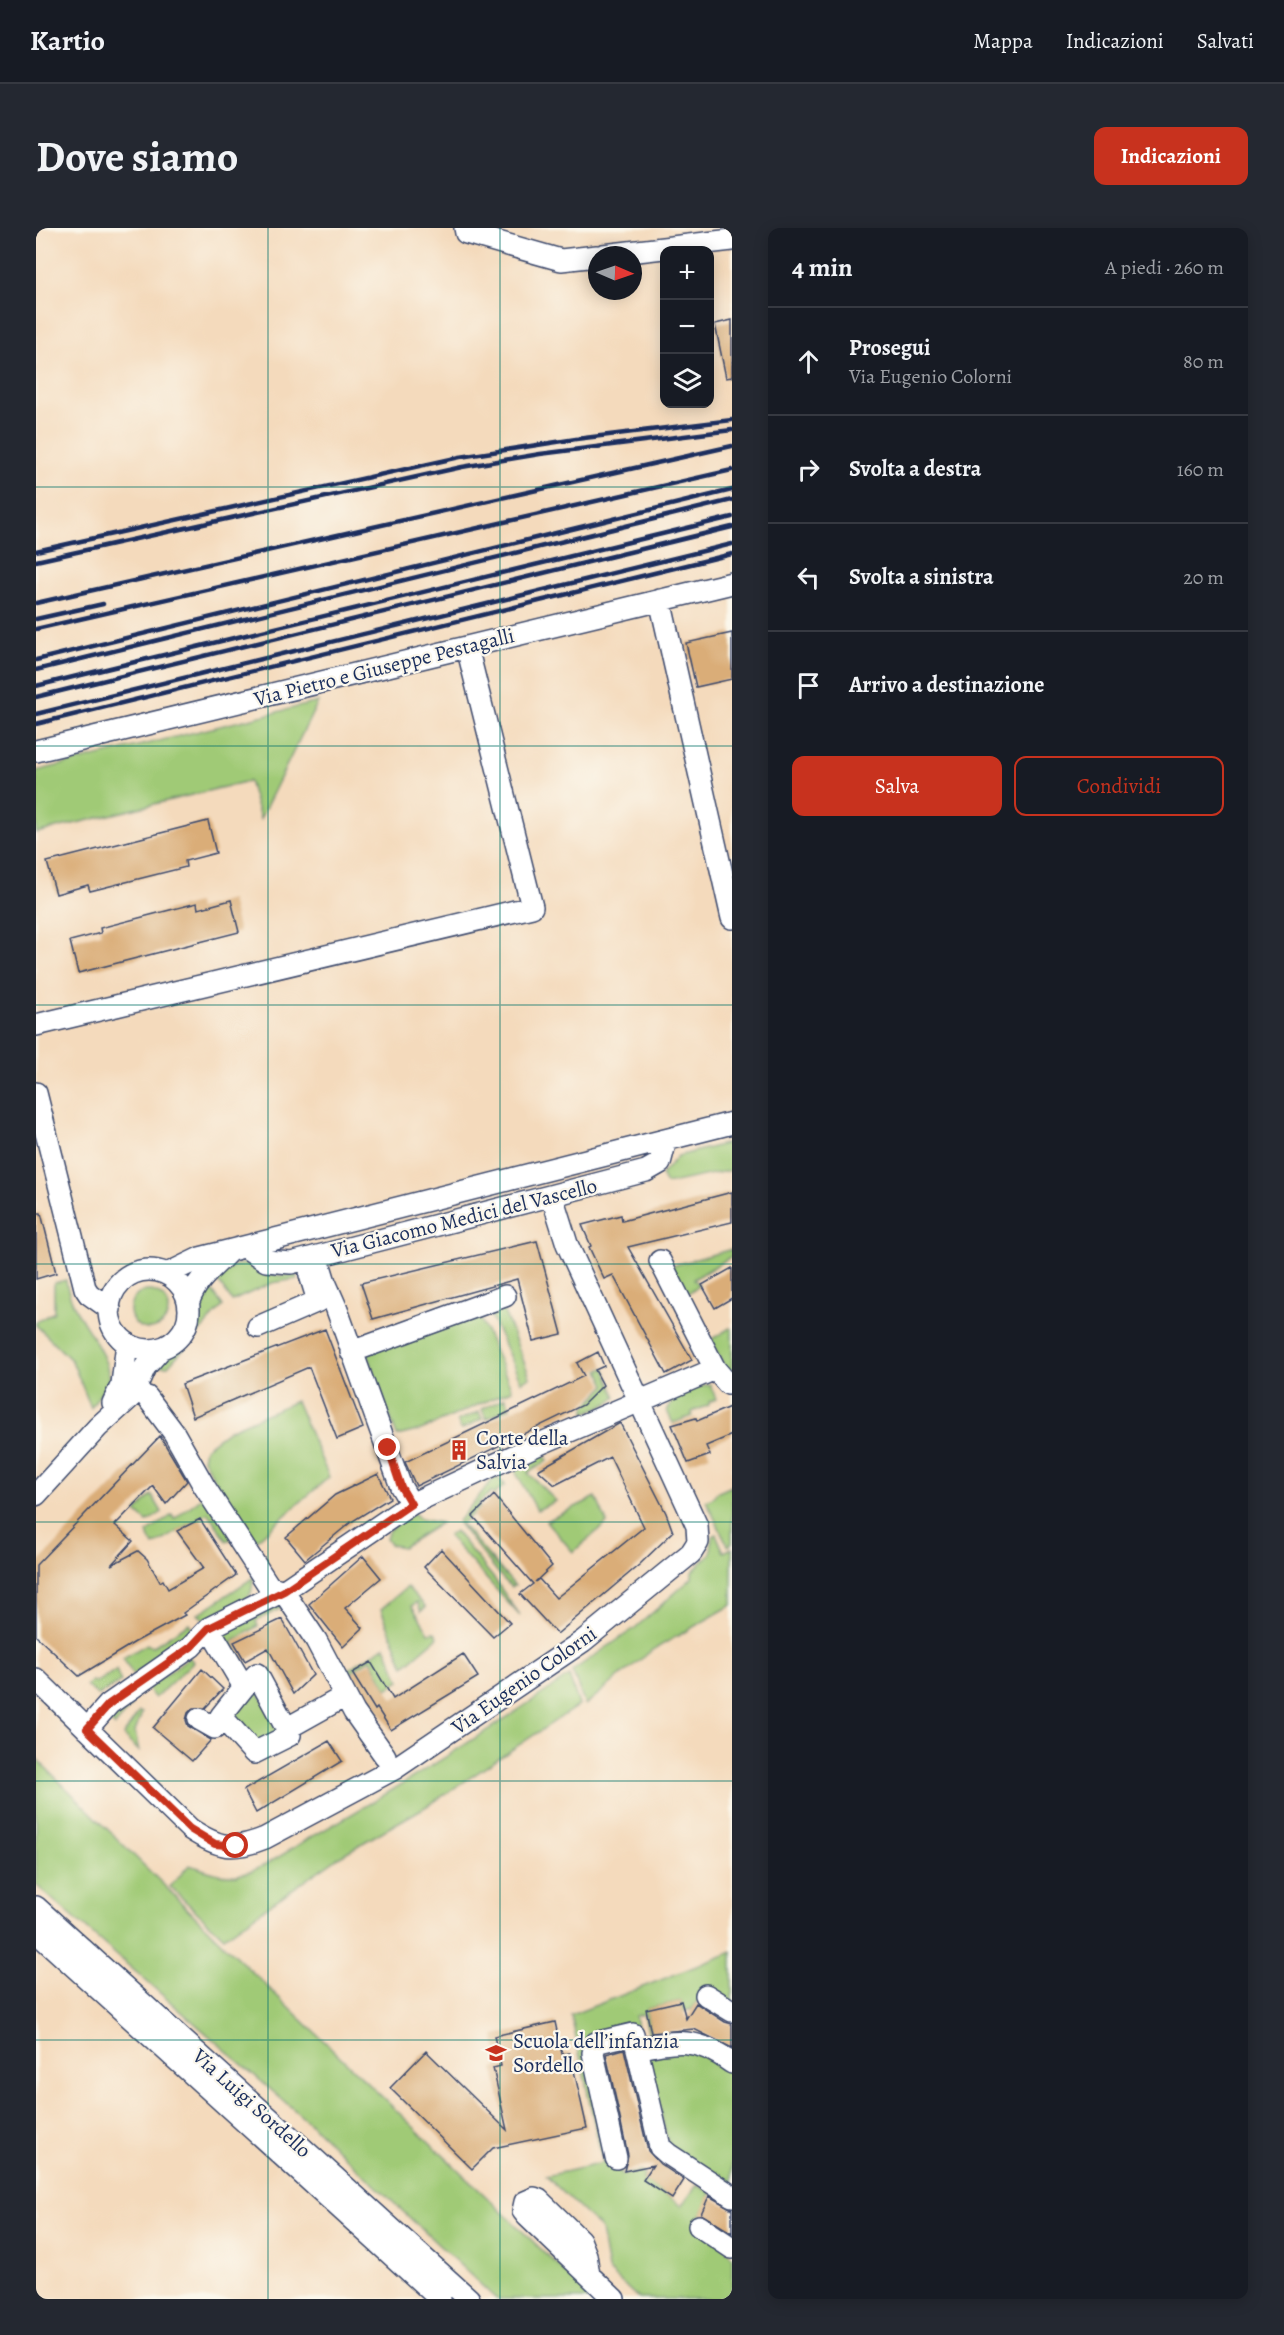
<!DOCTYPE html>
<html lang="it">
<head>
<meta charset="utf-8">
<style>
  body { margin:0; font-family:Alegreya,serif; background:#242831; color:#f1f3f6 }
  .controls { position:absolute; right:18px; top:18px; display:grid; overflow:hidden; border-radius:12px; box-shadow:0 3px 15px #0003 }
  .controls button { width:54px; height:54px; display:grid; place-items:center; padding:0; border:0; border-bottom:2px solid #363941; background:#171b24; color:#f1f3f6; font:30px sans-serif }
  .compass { position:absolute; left:552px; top:18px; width:54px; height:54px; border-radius:50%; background:#171b24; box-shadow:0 3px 15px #0003; rotate:92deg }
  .stop { position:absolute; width:18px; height:18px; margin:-14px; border:4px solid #c8321e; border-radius:50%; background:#fff }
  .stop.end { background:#c8321e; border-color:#fff; box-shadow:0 2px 6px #0008 }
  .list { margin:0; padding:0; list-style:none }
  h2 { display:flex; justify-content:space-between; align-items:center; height:78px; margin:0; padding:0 24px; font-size:26px }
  h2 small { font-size:20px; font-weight:400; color:#9ea1a6 }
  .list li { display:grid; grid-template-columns:39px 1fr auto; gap:18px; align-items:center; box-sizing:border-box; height:108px; padding:0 24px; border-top:2px solid #363941 }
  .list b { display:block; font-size:22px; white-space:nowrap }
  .list p { margin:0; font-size:20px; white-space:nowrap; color:#9ea1a6 }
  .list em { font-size:20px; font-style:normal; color:#9ea1a6 }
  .actions { display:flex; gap:12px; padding:18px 24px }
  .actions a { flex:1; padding:14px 0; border:2px solid #c8321e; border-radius:12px; text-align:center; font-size:21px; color:#c8321e }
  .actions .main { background:#c8321e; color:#fff }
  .icon { flex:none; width:33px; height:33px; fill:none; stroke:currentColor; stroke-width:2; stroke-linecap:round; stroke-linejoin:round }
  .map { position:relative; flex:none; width:696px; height:2071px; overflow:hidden; border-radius:12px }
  header { display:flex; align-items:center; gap:36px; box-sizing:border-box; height:84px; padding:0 30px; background:#171b24; border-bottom:2px solid #363941 }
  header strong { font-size:28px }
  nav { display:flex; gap:33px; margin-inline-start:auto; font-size:21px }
  .intro { display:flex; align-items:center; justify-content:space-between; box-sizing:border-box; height:144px; padding:0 36px }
  h1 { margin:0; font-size:42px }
  .button { padding:15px 27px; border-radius:12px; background:#c8321e; color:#fff; font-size:21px; font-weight:700 }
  main { display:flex; gap:36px; padding:0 36px }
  aside { flex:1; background:#171b24; border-radius:12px; box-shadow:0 3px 15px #0003 }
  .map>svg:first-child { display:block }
  .green { fill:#a0ca76; stroke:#5e7c6a; stroke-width:1.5 }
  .building { fill:#daad78 }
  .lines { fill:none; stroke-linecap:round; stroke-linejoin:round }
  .minor-casing { stroke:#3c496c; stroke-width:24 }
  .minor { stroke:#fff; stroke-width:21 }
  .rail { stroke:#1b2f5e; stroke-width:4.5 }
  .route { stroke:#c8321e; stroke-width:8 }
  .grid { fill:none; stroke:#0f766e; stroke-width:1.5; stroke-opacity:0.55 }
  .labels { text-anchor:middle; stroke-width:4.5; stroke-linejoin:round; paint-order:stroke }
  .street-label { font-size:21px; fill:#1b2f5e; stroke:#fbf7ec }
  .poi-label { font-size:21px; fill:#1b2f5e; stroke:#fbf7ec; text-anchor:start }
</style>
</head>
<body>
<header>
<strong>Kartio</strong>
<nav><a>Mappa</a><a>Indicazioni</a><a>Salvati</a></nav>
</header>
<div class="intro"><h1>Dove siamo</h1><a class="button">Indicazioni</a></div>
<main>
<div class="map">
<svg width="696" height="2071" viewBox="0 0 696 2071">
  <rect width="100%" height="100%" fill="#fbf7ec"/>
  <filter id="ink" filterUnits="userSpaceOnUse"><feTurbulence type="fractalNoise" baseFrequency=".0167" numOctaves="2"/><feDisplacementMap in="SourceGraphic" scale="12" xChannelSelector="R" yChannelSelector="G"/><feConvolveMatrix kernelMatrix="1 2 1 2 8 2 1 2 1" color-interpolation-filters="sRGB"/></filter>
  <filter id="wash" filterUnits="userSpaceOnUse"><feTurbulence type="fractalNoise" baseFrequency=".008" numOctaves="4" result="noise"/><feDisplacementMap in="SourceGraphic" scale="24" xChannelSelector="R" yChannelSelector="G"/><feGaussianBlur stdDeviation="1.35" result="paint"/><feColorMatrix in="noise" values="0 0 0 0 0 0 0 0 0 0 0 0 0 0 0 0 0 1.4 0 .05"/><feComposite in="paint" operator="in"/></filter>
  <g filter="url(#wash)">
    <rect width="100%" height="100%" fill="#f4dabc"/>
    <path class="green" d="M282 474 224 591 213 553 0 605V543Z
      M696 914V942L630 956 625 947 642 928Z
      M696 1021V1028L658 1051 663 1057 651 1066 635 1038Z
      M210 1036C227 1044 241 1051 260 1046L261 1051 236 1055 196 1073 181 1052 199 1037Z
      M30 1052C34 1083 58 1105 69 1133 72 1139 72 1146 73 1152L55 1180 36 1133 0 1097V1094L18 1084V1055Z
      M171 1056 187 1078 132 1138H122C130 1128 142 1122 150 1113 162 1099 162 1073 171 1056Z
      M94 1082a19 19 0 1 1 38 0a19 19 0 1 1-38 0Z
      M466 1079 494 1149 485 1154 453 1084Z
      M442 1085 476 1162 385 1202 361 1208 331 1124Z
      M694 1100 696 1102V1146L693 1147 674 1112Z
      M569 1140 580 1169 573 1175 549 1185V1179L570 1157 563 1142Z
      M674 1156 680 1171 673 1174V1177L656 1184V1188L637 1195 631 1183C639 1164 655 1160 674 1156Z
      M469 1170 474 1180 450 1191 446 1181Z
      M260 1173 293 1249 216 1316 167 1231 169 1220 193 1202Z
      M443 1184 446 1191 425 1202 421 1193Z
      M507 1223 511 1233 492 1245 520 1273 501 1282 480 1245 479 1239Z
      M458 1250H462L469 1257 458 1267 455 1264 442 1276 444 1279 425 1296 479 1358 476 1359 468 1352 425 1299 422 1293Z
      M696 1258V1315L692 1318 670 1273 677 1270 680 1265Z
      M116 1267 126 1284 111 1294 100 1284Z
      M169 1267 197 1310 191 1313 172 1285 118 1318 111 1305 136 1287 138 1291Z
      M560 1269 571 1295 537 1324 510 1293Z
      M378 1285 384 1291 405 1295 367 1319 355 1317 350 1310 353 1302Z
      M419 1303 459 1352 484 1388 412 1308Z
      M680 1306 688 1324 696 1320V1377L615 1423 549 1477 536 1443 599 1400 656 1350V1344L675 1325 676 1308Z
      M218 1349 215 1365 210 1371 169 1392 162 1386Z
      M371 1359 390 1379 385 1383 381 1374 376 1378 393 1405 399 1404 402 1409 368 1438 345 1381Z
      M242 1372 251 1377 220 1393 222 1398 196 1414 214 1445 190 1424 187 1400Z
      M153 1395 156 1400 154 1409 97 1447 87 1430 111 1416 116 1419Z
      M349 1418 364 1453 351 1461 335 1431 314 1445 319 1454 309 1458 305 1446Z
      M153 1429 157 1434 119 1470 111 1461Z
      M80 1442 85 1454 62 1467 50 1458 56 1453 59 1455Z
      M533 1448 543 1477 396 1575 304 1628 188 1709 134 1659 153 1637C169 1641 183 1649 201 1647 222 1644 252 1623 270 1612 361 1562 447 1506 533 1448Z
      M219 1457 244 1503 221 1521 191 1490Z
      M325 1463 337 1484 335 1486 338 1491 331 1495 316 1467Z
      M92 1475 95 1478 79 1498 72 1493Z
      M103 1484 106 1485 99 1504 103 1523 87 1508Z
      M0 1530 189 1718 557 2071H460L272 1894 0 1657Z
      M696 1724V1774L664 1770 656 1781 648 1783 645 1773 610 1781 616 1810 614 1812 608 1786 599 1788 601 1800 551 1812 585 1947 604 1944 608 1946 607 1952 646 1978 661 1957 676 1964 664 1989 696 2029V2071H603L572 2042 565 2001 510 1948 567 1935 535 1787Z
      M636 1816 696 1840V1954L693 1960 634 1922 610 1828 635 1826Z"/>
    <g id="blocks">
      <path class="building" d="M696 92V149L690 150 679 96Z
        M696 405V451L660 459 650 415Z
        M172 593 180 625 149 633 150 639 54 663 52 657 20 666 11 634Z
        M195 672 203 704 42 745 34 713 65 705 64 700 161 675 162 681Z
        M696 964V994L592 1019 656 1132 630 1146 577 1047 568 1051 553 1019 555 1018 546 997 585 987 586 993Z
        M0 985H5L20 1045 0 1051Z
        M501 1013 526 1106 497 1113 481 1051 337 1091 325 1055Z
        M696 1040V1070L679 1080 666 1057Z
        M289 1101 327 1200 301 1211 273 1139 157 1189 146 1156Z
        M562 1124 568 1138 559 1142 567 1157 547 1177 380 1258 369 1234 548 1148 541 1135Z
        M696 1178V1207L670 1218 674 1227 652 1235 636 1197 660 1190 661 1193Z
        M584 1195 630 1285 637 1304 603 1337 521 1406 484 1366 497 1356 437 1288 458 1267 516 1338 499 1354 503 1351 520 1370 608 1299 574 1229 519 1257 502 1242Z
        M124 1208 151 1253 130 1276 117 1258 79 1297 97 1313 75 1337 102 1323 111 1331 124 1354 127 1352 132 1361 168 1340 141 1303 164 1291 200 1347 147 1385 149 1387 99 1414 43 1448 0 1408V1337Z
        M342 1246 354 1270 315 1294 269 1332 250 1309 299 1267Z
        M405 1321 474 1395 457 1409 388 1339Z
        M327 1328 345 1350 309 1380 327 1400 307 1419 273 1376Z
        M246 1391 277 1447 257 1466 232 1420 209 1433 198 1414Z
        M427 1426 442 1449 355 1502 341 1480 339 1482 316 1445 335 1434 357 1471Z
        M166 1441 187 1461 169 1480H157L152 1485 150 1492 152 1498 175 1512 156 1533 117 1500Z
        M293 1513 306 1533 220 1585 208 1562Z
        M645 1773 650 1791 660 1775 689 1794 696 1796V1820L658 1801 615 1805 610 1781Z
        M519 1794 526 1826 534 1825 551 1900 457 1920 436 1941 354 1860 390 1823 471 1902 457 1840 465 1838 458 1808Z
        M588 1821 612 1923 624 1936 648 1952 636 1971 607 1952 617 1937 588 1943 592 1927 570 1826Z
        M673 1968 696 1981V2005L665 1986Z"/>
    </g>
  </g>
  <g filter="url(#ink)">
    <use href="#blocks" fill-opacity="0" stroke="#3c496c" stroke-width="1.5"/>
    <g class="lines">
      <g class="minor-casing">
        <path id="minor" d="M429 0 430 5 525 32 561 28
          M567 27 696 12
          M624 372 696 690
          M0 523 696 355
          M0 797 496 679 431 419
          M0 865 49 1060 53 1066 74 1081
          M209 1019 230 1033 255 1035 610 943 624 935 630 912
          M281 1028 289 1054 300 1079 365 1259 375 1276
          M624 1033 679 1141
          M73 1082a40 40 0 1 1 80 0a40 40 0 1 1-80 0Z
          M131 1046 164 1030 696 895
          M153 1073C160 1052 178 1039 193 1023
          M222 1099 282 1073 274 1047
          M315 1124 469 1068
          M111 1169 138 1205 168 1258 233 1358 247 1363 280 1412 318 1484 349 1528
          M77 1175 86 1156 91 1115
          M0 1267 62 1199 96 1168 109 1139 126 1120
          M173 1400 208 1459 185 1488 218 1525 254 1507 221 1446 208 1459
          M0 1451 154 1601C183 1620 197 1623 229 1610L358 1541 547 1413 655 1325 662 1314 661 1298 531 1016 516 968
          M163 1491 179 1500 185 1488
          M51 1501 73 1476 155 1419 173 1400 247 1363 375 1276 501 1217 679 1141 692 1156 696 1154
          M250 1501 309 1468
          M0 1679 433 2071
          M0 1704 404 2071
          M670 1767 696 1783
          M696 1835C662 1809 640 1812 601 1821L624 1919 632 1926 696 1968
          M580 1930 557 1825 560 1815 563 1814 597 1806 601 1821
          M663 1998 696 2020
          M553 2047 550 2027 544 2012 503 1972 498 1970 489 1974 487 1983 491 1988 578 2071"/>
      </g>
      <use href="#minor" class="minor"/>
      <path class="rail" d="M0 323 424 229 540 211 696 192
        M0 333 426 239 504 226 696 202
        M0 375 696 218
        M0 391 67 376
        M0 401 696 242
        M0 432 696 262
        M0 442 696 272
        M0 458 696 289
        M0 469 696 299
        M0 486 696 316
        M0 496 696 326"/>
    </g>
  </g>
  <g class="lines" filter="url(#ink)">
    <path class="route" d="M200 1618 179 1616 154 1601 51 1501 73 1476 155 1419 173 1400 248 1363 375 1276 365 1259 352 1220"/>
  </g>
  <path class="grid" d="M232 0V2071M464 0V2071M0 259H696M0 518H696M0 777H696M0 1036H696M0 1294H696M0 1553H696M0 1812H696"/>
  <defs>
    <g id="building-bare" transform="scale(1.62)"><path d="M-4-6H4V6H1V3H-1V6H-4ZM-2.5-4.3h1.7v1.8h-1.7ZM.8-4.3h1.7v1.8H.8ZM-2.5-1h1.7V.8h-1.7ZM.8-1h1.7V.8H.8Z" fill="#c8321e" stroke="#fbf7ec" stroke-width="2.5" paint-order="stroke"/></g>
    <g id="school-bare" transform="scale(1.62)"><path d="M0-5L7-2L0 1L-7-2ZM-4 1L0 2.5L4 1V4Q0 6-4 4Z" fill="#c8321e" stroke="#fbf7ec" stroke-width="2.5" paint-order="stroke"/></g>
  </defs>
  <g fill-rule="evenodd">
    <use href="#building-bare" x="423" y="1222"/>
    <use href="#school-bare" x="460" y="1825"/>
  </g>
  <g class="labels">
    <g class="street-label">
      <text transform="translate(348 439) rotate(-14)" y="7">Via Pietro e Giuseppe Pestagalli</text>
      <text transform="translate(428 990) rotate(-14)" y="7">Via Giacomo Medici del Vascello</text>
      <text transform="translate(488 1452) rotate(-35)" y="7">Via Eugenio Colorni</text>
      <text transform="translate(216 1875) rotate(42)" y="7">Via Luigi Sordello</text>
    </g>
    <g class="poi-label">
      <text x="440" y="1217">Corte della<tspan x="440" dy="24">Salvia</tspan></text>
      <text x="477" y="1820">Scuola dell’infanzia<tspan x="477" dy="24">Sordello</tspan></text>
    </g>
  </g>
</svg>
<div class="controls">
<button>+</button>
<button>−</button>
<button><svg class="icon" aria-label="layers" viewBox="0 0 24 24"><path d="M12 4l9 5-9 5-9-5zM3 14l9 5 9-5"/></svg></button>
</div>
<svg class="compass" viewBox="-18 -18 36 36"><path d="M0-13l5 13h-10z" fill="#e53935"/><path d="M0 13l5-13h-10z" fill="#9ea1a6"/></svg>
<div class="stop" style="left:200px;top:1618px"></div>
<div class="stop end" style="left:352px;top:1220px"></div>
</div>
<aside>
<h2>4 min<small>A piedi · 260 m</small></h2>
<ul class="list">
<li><svg class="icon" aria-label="ahead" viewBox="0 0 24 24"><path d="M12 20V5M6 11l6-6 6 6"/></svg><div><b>Prosegui</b><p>Via Eugenio Colorni</p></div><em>80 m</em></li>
<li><svg class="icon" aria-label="right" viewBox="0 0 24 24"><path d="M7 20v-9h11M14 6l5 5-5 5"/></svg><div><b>Svolta a destra</b></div><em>160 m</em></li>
<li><svg class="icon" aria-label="left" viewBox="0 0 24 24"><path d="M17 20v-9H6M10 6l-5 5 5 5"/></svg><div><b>Svolta a sinistra</b></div><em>20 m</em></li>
<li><svg class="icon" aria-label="arrive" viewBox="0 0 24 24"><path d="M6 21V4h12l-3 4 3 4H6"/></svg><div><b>Arrivo a destinazione</b></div></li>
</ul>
<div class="actions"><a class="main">Salva</a><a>Condividi</a></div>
</aside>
</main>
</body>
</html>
